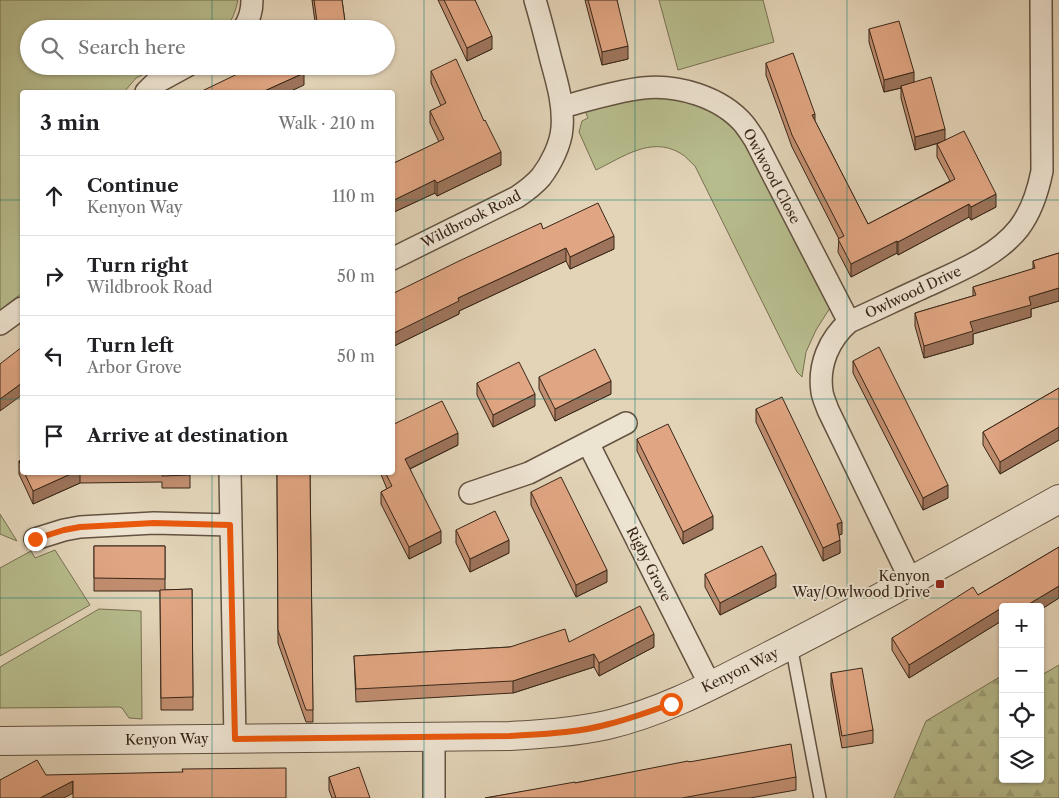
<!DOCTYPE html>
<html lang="en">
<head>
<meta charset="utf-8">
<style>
  body { margin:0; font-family:"Libre Caslon Text",serif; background:#f6f6f6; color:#202124 }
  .controls { position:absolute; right:15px; bottom:15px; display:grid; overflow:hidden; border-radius:5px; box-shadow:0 1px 4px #0004 }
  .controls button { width:45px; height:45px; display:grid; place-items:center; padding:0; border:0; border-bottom:1px solid #e0e0e0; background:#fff; color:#202124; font:25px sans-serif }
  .stop { position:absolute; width:15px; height:15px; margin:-11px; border:4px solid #ea580c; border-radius:50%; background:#fff }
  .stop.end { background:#ea580c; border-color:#fff; box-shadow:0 1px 5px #0008 }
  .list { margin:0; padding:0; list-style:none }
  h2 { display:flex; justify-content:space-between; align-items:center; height:65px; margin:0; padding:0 20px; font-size:21px }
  h2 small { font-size:16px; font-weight:400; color:#757577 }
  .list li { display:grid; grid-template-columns:32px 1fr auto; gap:15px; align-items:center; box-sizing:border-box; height:80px; padding:0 20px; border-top:1px solid #e0e0e0 }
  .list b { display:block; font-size:19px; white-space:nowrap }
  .list p { margin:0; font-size:16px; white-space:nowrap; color:#757577 }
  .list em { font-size:16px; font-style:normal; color:#757577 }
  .icon { flex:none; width:28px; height:28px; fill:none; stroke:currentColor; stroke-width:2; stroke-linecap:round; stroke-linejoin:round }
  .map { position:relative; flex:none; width:1059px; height:798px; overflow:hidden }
  .search { position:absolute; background:#fff; box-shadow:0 1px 4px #0004; left:20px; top:20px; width:375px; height:55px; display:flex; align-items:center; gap:12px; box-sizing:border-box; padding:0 18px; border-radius:28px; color:#757577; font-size:19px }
  .panel { position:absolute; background:#fff; box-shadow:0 1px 4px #0004; left:20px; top:90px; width:375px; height:385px; border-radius:5px }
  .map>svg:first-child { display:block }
  .grass { fill:#b7bc8d; stroke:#787152 }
  .forest { fill:url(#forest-firs); stroke:#787152 }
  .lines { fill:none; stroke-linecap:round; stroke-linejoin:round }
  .service-casing { stroke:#635240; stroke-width:14 }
  .minor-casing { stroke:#635240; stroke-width:24 }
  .tertiary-casing { stroke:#635240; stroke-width:30 }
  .service { stroke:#ede3d1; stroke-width:11 }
  .minor { stroke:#ede3d1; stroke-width:21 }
  .tertiary { stroke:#ede3d1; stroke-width:28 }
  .wall { fill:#c18e70; stroke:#382618 }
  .shaded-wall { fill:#9d745b; stroke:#382618 }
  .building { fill:#e0a582; stroke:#382618 }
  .route { stroke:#ea580c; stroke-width:6 }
  .grid { fill:none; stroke:#0f766e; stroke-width:1; stroke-opacity:0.55 }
  .poi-dot { fill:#8f2418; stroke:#ede3d1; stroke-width:2 }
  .labels { text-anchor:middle; stroke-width:4; stroke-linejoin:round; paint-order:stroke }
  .street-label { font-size:14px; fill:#382618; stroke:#ede3d1 }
  .poi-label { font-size:14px; fill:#382618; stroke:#ede3d1; text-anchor:end }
</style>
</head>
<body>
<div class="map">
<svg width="1059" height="798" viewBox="0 0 1059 798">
  <defs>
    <pattern id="forest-firs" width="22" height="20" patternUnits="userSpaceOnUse" patternTransform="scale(1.25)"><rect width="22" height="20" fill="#b7bc8d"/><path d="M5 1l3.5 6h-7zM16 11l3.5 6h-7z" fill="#9ea179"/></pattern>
  </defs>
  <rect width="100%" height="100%" fill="#e3d4b8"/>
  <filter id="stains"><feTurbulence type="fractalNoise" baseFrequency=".004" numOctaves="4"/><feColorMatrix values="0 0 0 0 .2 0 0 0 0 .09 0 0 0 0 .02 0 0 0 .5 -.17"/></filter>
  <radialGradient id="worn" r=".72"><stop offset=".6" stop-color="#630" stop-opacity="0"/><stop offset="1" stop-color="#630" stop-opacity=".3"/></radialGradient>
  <path class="grass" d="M0 0H238C236 10 232 21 225 29H29V66H160L136 78 124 92H22V293L0 310Z
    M659 0H763L774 42 678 70Z
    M654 96C662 97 671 97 678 99 708 106 728 120 746 144L830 308 816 330 806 352 802 377 797 372 695 166C690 162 686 156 680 153 651 136 623 157 596 170L579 132 582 121 588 118 585 111 628 99Z
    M0 514 17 541 0 534Z
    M55 550 90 605 0 656V568L31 551 35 558Z
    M99 609 141 611 142 719 129 718 122 708 119 707 0 708V667Z"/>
  <path class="forest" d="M1059 665V798H894L926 721 1003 675V779H1040V676Z"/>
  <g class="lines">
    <g class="service-casing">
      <path id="service" d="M791 645 820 798"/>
    </g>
    <g class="minor-casing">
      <path id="minor" d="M243 29C249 21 252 10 252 0
        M146 92 154 84 187 66
        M562 107C588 100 616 91 643 88 677 84 721 97 744 124 748 129 751 134 755 140L849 322
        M392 259 517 197C526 191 534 185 541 177 551 164 561 144 562 128 564 105 557 82 551 60 546 40 541 20 535 0
        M0 324 22 308
        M588 443 710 685
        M230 472 235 739
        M470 493 529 473 626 423
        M35 539 64 530 80 527 154 523 231 525
        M911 581 828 410C826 404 823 398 822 392 818 365 829 339 849 322 876 310 902 297 929 285 961 270 997 256 1019 228 1032 211 1038 191 1042 171L1041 0
        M434 798V736"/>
    </g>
    <g class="tertiary-casing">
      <path id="tertiary" d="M0 741 510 736C543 734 575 732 607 725 664 712 716 683 767 657 866 607 962 553 1059 499"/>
    </g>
    <use href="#service" class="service"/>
    <use href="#minor" class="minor"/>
    <use href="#tertiary" class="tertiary"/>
  </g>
  <path class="wall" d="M312 0H342L346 29H316Z
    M438 0H475L492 49 467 61Z
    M585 0H617L628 59 602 65Z
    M869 29 914 82 945 141 996 207 971 220 969 217 898 255 897 253 851 277 838 252 839 239 792 147 766 75V63L815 121 868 224 950 181 937 157V144L942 142 915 150 901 98V88L884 92 869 42Z
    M431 71 501 165 437 196 435 193 392 213V164L439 142 430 123V111L441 106 431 83Z
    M543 229 614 249 570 269 566 261 459 311V314L392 347V294Z
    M1059 253V301L1031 309V317L973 334V344L924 358 915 326V313L973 296V287L1033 269V261Z
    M853 361 948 498 923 510 853 373Z
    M539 377 611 394 555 421 539 389Z
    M477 383 535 406 493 427 477 395Z
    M1059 388V440L1000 474 983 445V432Z
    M756 409 842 534 839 535 840 553 823 561 756 422Z
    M637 439 713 529 683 544 637 451Z
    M458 445 410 469 441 543 409 559 381 504V492L387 489 380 472H392Z
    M22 460V472H190V488H162V482L80 483 33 504 19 474V461Z
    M277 472H310L313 722H306L278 643Z
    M531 492 607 582 576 597 531 505Z
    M456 530 509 553 470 572 456 543Z
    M94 546H165V590L192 589 193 710H161L160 591H94Z
    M1059 547V598L1040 610V607H1003V620L909 678 892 650V638L978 595Z
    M705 574 776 587 720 615 705 587Z
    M569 642 654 647 599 676 594 667 513 693 356 702 354 656 510 647Z
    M831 673 873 730V743L842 748 831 686Z
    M689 762 796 777V790L750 798H485L575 783Z
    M329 777 370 798H332L329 790Z"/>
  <path class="shaded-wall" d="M492 36V49L467 61V48Z
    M628 46V59L602 65V52Z
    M914 72V84L901 86V88L884 92V80Z
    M304 73V85L289 92H262Z
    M815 114V126L812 115Z
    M945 129V141L915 150V137Z
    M501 152V165L437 196V183Z
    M435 180V193L392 213V201Z
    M996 194V207L971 220V207Z
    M969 204V217L898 255V242Z
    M614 236V249L570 269V257Z
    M897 241V253L851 277V264Z
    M566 248V261L459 311V314L392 347V334L458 298Z
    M1059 288V301L1031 309V317L973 334V344L924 358V346L970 322 1029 297Z
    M611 381V394L555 421V409Z
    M22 383V395L0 411V399Z
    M535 394V406L493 427V415Z
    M1059 427V440L1000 474V462Z
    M458 433V445L405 471V459Z
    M75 472H80V483L33 504V491Z
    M948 485V498L923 510V498Z
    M713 516V529L683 544V532Z
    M842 522V534L837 536V524Z
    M441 531V543L409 559V547Z
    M509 540V553L470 572V559Z
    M840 540V553L823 561V548Z
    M607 570V582L576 597V585Z
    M776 574V587L720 615V603Z
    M1059 586V598L1040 610V607H1024Z
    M1003 607V620L909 678V665Z
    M654 634V647L599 676V663Z
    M594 654V667L513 693V681Z
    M73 781V793L64 798H40Z"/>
  <path class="building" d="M314 0H342L346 29H318Z
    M444 0H475L492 36 467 48Z
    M588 0H617L628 46 602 52Z
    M899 21 914 72 884 80 869 29Z
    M793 53 815 114 812 115 868 224 955 179 937 144 964 131 996 194 971 207 969 204 898 242 897 241 851 264 838 239 844 236 792 135 766 63Z
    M456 59 484 121 485 120 501 152 437 183 435 180 392 201V164L444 139 430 111 446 103 431 71Z
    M254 66H300L304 73 262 92H200Z
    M931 77 945 129 915 137 901 86Z
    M598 203 614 236 570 257 566 248 458 298 459 301 392 334V294L459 261 541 223 543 229Z
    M1059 253V288L1029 297 1031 305 970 322 973 331 924 346 915 313 976 295 973 287 1035 268 1033 261Z
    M22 347V383L0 399V364Z
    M879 347 948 485 923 498 853 361Z
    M595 349 611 381 555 409 539 377Z
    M519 362 535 394 493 415 477 383Z
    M1059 388V427L1000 462 983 432Z
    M782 397 842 522 837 524 840 540 823 548 756 409Z
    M442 401 458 433 405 459 441 531 409 547 381 492 392 486 385 472H392V425Z
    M668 424 713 516 683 532 637 439Z
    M22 460V468L19 461Z
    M24 472H75L33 491Z
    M162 472H190V475L162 476Z
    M277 472H310L313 710H306L278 630Z
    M561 477 607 570 576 585 531 492Z
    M495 511 509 540 470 559 456 530Z
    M94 546H165V579L94 578Z
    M762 546 776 574 720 603 705 574Z
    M1059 547V586L1024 607H1005L1004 606 1003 607 909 665 892 638 973 587 978 595Z
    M192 589 193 697 161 698 160 590Z
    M640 606 654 634 599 663 594 654 513 681 356 689 354 656 510 647 565 629 569 642Z
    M862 668 873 730 842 736 831 673Z
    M791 744 796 777 682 798H485L575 782V783L688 761 689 762Z
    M37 760 46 775 183 772 182 769 286 768V798H73V781L40 798H0V780Z
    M359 767 370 798H336L329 777Z"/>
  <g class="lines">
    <path class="route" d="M35 539 64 530 80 527 154 523 230 525 235 739 510 736C543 734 577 733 609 724 630 719 651 711 671 704"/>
  </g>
  <path class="grid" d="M212 0V29M424 0V798M635 0V798M847 0V798M212 66V92M0 200H22M392 200H1059M0 399H22M392 399H1059M212 472V798M0 598H1059"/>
  <rect class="poi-dot" x="935" y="579" width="10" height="10" rx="2.5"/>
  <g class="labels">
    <g class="street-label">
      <text transform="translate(772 176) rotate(62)" y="5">Owlwood Close</text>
      <text transform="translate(471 219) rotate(-27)" y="5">Wildbrook Road</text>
      <text transform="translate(913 292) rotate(-25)" y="5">Owlwood Drive</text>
      <text transform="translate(649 564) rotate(63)" y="5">Rigby Grove</text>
      <text transform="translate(740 670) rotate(-26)" y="5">Kenyon Way</text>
      <text transform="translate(167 739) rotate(-1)" y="5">Kenyon Way</text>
    </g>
    <g class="poi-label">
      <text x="930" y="581">Kenyon<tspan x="930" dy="16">Way/Owlwood Drive</tspan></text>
    </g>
  </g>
  <rect width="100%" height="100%" filter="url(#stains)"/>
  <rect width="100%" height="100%" fill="url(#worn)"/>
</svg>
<div class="controls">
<button>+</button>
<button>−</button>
<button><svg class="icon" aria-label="locate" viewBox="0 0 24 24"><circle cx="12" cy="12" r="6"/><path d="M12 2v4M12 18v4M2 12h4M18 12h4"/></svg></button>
<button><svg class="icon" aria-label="layers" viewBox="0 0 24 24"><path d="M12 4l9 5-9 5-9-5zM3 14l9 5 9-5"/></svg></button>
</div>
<div class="stop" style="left:671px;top:704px"></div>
<div class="stop end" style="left:35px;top:539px"></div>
<div class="search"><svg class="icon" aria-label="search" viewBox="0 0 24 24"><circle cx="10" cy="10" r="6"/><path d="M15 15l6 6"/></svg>Search here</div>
<section class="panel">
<h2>3 min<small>Walk · 210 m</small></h2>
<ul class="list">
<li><svg class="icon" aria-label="ahead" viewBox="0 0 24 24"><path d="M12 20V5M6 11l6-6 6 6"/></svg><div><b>Continue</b><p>Kenyon Way</p></div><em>110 m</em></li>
<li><svg class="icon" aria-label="right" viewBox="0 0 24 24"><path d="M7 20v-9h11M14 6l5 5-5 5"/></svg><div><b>Turn right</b><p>Wildbrook Road</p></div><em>50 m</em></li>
<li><svg class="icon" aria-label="left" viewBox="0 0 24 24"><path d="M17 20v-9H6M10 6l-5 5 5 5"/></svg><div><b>Turn left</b><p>Arbor Grove</p></div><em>50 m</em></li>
<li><svg class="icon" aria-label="arrive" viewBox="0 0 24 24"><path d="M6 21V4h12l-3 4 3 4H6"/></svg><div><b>Arrive at destination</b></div></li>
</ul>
</section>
</div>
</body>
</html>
